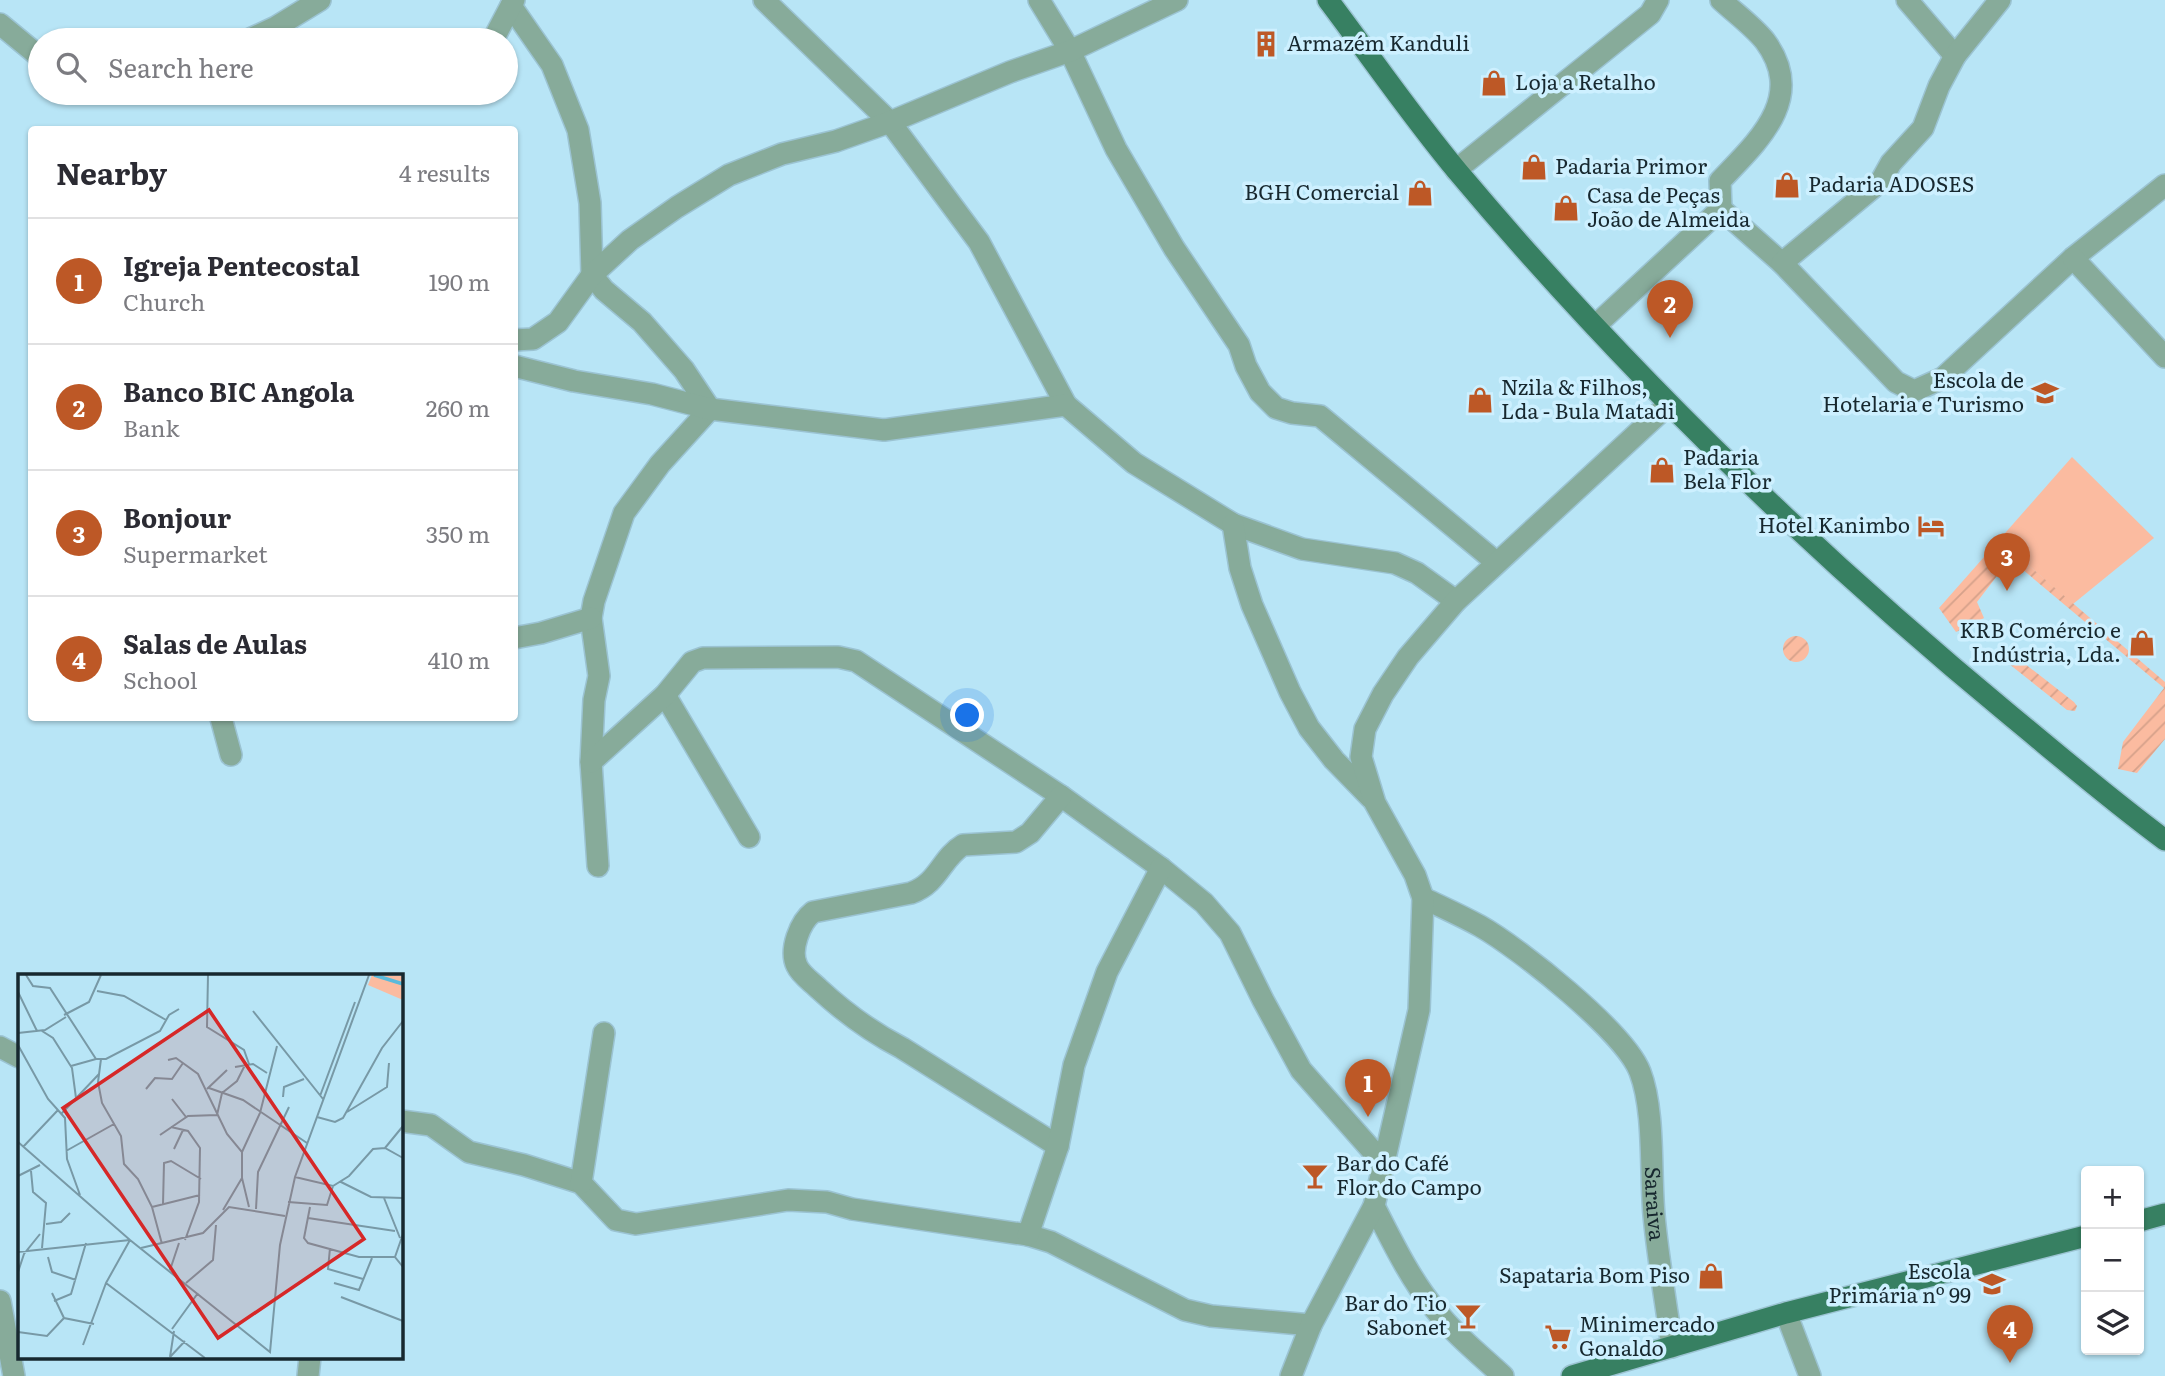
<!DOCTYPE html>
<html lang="en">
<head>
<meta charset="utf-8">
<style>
  body { margin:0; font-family:Literata,serif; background:#f2f2f3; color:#2b2b33 }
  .controls { position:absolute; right:21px; bottom:21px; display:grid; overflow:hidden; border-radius:7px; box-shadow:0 2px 5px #0004 }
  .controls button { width:63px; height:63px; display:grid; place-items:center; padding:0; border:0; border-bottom:2px solid #e1e1e2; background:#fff; color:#2b2b33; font:35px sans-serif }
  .you { position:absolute; left:968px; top:716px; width:24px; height:24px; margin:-18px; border:5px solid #fff; border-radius:50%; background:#1a73e8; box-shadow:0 0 0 10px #1a73e833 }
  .badge { display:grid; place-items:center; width:46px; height:46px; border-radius:50%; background:#bd5826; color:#fff; font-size:23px; font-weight:700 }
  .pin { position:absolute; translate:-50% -58px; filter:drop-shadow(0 2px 4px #0008) }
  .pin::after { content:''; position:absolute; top:37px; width:24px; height:21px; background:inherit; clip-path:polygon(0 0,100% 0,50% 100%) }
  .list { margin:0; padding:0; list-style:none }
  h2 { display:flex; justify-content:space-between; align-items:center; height:91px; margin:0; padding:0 28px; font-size:30px }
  h2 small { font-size:23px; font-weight:400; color:#7c7c81 }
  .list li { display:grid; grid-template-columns:46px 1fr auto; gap:21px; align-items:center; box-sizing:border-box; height:126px; padding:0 28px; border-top:2px solid #e1e1e2 }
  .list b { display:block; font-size:26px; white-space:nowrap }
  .list p { margin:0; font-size:23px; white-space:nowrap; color:#7c7c81 }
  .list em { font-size:23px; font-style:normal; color:#7c7c81 }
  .icon { flex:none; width:38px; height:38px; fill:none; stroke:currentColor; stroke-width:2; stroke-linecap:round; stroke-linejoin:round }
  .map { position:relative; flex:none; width:2165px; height:1376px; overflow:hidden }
  .search { position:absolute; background:#fff; box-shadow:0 2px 5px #0004; left:28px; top:28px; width:490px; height:77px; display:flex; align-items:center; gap:18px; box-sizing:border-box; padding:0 24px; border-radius:38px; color:#7c7c81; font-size:26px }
  .panel { position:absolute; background:#fff; box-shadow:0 2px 5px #0004; left:28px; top:126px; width:490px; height:595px; border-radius:7px }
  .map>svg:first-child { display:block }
  .grass { fill:#fbbba0 }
  .garden { fill:url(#garden-furrows) }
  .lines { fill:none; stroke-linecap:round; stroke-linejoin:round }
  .minor-casing { stroke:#9bc3d2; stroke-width:24 }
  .major-casing { stroke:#9bc3d2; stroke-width:24 }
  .minor { stroke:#87ab9a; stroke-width:21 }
  .major { stroke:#378062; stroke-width:21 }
  .labels { text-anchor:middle; stroke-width:7; stroke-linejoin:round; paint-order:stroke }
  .poi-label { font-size:21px; fill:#17282f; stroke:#cdf0ff; text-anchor:start }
  .street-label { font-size:21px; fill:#17282f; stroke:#cdf0ff }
  .inset-river { fill:none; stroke:#5abadc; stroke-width:3.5 }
  .inset-road { fill:none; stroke:#7899a6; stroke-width:2 }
  .view { fill:#d62828; fill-opacity:0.15; stroke:#d62828; stroke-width:3.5 }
  .inset-edge { fill:none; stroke:#17282f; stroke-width:3.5 }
</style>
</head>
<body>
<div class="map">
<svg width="2165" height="1376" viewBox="0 0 2165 1376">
  <defs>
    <pattern id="garden-furrows" width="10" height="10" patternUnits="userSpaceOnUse" patternTransform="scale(1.75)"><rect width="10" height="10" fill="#fbbba0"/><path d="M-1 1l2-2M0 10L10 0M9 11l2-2" fill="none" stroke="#d6a18a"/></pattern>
  </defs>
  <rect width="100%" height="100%" fill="#b8e5f6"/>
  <path class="grass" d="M2072 457 2154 538 2073 604 1999 540Z"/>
  <path class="garden" d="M1999 540 2165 682V739L2137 773 2118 769 2123 742 2164 688 2010 559 1977 602 1984 618 1956 632 1939 608Z
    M1783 649a13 13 0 1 1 26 0a13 13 0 1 1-26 0Z
    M2002 646 2074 702 2077 706 2075 711 2067 710 1999 656 1997 652Z"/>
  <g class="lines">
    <g class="minor-casing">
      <g id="minor">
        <path d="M764 0 890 122 979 242 1066 405"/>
        <path d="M1039 0 1070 51 1116 149 1174 248 1239 345 1246 366 1260 392 1276 408 1292 413 1320 416 1496 562"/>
        <path d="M1907 0 1955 56"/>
        <path d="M511 6 552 65 578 130 590 203 592 275 604 290 642 322 684 370 710 409 660 464 624 513 594 601 591 618 599 676 594 700 591 762 598 866"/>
        <path d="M0 24 40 57"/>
        <path d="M248 40 276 27 320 0"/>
        <path d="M493 40 514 0"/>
        <path d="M1456 170 1650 14 1658 0"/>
        <path d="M1721 209 1782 263 1896 382 1914 391 1943 378 2073 258 2165 185"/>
        <path d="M2073 258 2165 357"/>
        <path d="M1782 263 1881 181 1891 163 1923 128 1939 86 1955 56 2000 0"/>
        <path d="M1595 326 1721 209 1720 181C1758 141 1807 98 1765 41 1753 26 1735 13 1721 0"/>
        <path d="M514 340 533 339 558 322 592 275 630 240 677 207 729 175 782 154 836 141 890 122 1010 72 1070 51 1177 0"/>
        <path d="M514 366 574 381 652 394 710 409 884 430 1066 405 1134 463 1233 524 1302 549 1395 563 1417 573 1456 601"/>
        <path d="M1233 524 1240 568 1252 605 1290 692 1309 728 1334 760 1371 798"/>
        <path d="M514 638 541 633 591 618"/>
        <path d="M665 695 749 837"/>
        <path d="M221 718 231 755"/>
        <path d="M591 762 665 695 692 662 703 658 838 657 856 661 1061 796 1161 868 1204 903 1230 933 1263 1000 1301 1070 1384 1164"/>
        <path id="s1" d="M1423 898C1442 907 1462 916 1480 926 1519 948 1625 1032 1640 1072 1655 1111 1650 1172 1654 1215 1658 1259 1666 1303 1672 1347"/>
        <path d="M0 1047 19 1057"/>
        <path d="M401 1121 431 1125 469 1152 524 1165 581 1183 616 1220 636 1224 788 1200 827 1202 852 1209 1028 1235 1051 1242 1185 1310 1211 1316 1311 1325"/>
        <path d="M1058 1146 902 1048C871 1032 845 1013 819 989 812 982 801 975 797 966 789 950 800 922 813 912L911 893C939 883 941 858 963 845L1016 842 1030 833 1061 796"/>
        <path d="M581 1183 604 1033"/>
        <path d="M1374 1206C1392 1241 1409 1277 1434 1308 1454 1334 1479 1354 1503 1376"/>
        <path d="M1028 1235 1058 1146 1074 1065 1107 972 1161 868"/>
        <path d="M0 1301 14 1376"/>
        <path d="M1786 1313 1810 1376"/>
        <path d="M308 1376 310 1357"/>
        <path d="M1291 1376 1311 1325 1374 1206 1419 1010 1423 898 1415 875 1375 803 1361 757 1365 729 1383 694 1408 657 1456 601 1668 405"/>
      </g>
    </g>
    <g class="major-casing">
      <path id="major" d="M1328 0C1371 57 1412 117 1458 172 1626 372 1810 550 2011 716 2062 758 2112 801 2165 840
        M2139 1221 2165 1214
        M1572 1376 1786 1313 2086 1236"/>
    </g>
    <use href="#minor" class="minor"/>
    <use href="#major" class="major"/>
  </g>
  <defs>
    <g id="building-bare" transform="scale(2.1)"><path d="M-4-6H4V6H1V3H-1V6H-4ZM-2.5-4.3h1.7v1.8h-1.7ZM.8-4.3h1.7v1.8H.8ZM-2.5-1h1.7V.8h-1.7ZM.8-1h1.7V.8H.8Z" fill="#bd5826" stroke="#cdf0ff" stroke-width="2.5" paint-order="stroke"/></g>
    <g id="shop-bare" transform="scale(2.1)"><path d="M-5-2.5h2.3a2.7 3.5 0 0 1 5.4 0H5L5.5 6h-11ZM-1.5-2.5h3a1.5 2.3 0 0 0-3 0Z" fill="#bd5826" stroke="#cdf0ff" stroke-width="2.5" paint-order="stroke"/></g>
    <g id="school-bare" transform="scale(2.1)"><path d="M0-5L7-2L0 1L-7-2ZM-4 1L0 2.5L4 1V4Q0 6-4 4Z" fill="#bd5826" stroke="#cdf0ff" stroke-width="2.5" paint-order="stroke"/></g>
    <g id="hotel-bare" transform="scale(2.1)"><path d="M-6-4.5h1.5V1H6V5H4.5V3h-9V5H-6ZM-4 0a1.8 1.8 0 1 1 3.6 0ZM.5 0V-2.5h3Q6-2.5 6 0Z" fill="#bd5826" stroke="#cdf0ff" stroke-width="2.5" paint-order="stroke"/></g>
    <g id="bar-bare" transform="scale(2.1)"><path d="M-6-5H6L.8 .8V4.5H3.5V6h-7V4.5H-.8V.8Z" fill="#bd5826" stroke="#cdf0ff" stroke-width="2.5" paint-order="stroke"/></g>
    <g id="supermarket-bare" transform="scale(2.1)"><path d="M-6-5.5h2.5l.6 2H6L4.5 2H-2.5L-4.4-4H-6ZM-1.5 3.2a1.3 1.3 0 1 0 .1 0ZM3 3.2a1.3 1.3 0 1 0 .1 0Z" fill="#bd5826" stroke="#cdf0ff" stroke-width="2.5" paint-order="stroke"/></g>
  </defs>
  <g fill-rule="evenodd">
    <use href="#building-bare" x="1266" y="44"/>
    <use href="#shop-bare" x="1494" y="83"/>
    <use href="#shop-bare" x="1534" y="167"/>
    <use href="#shop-bare" x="1787" y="185"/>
    <use href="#shop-bare" x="1420" y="193"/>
    <use href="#shop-bare" x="1566" y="208"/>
    <use href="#school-bare" x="2045" y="393"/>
    <use href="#shop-bare" x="1480" y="400"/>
    <use href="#shop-bare" x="1662" y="470"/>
    <use href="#hotel-bare" x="1931" y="526"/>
    <use href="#shop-bare" x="2142" y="643"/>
    <use href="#bar-bare" x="1315" y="1176"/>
    <use href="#shop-bare" x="1711" y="1276"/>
    <use href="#school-bare" x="1992" y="1284"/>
    <use href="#bar-bare" x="1468" y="1316"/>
    <use href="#supermarket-bare" x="1558" y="1337"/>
  </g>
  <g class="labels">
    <g class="poi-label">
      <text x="1287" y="51">Armazém Kanduli</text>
      <text x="1515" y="90">Loja a Retalho</text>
      <text x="1555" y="174">Padaria Primor</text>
      <text x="1808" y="192">Padaria ADOSES</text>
      <text x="1399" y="200" text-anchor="end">BGH Comercial</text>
      <text x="1587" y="203">Casa de Peças<tspan x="1587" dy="24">João de Almeida</tspan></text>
      <text x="2024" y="388" text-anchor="end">Escola de<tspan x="2024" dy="24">Hotelaria e Turismo</tspan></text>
      <text x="1501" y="395">Nzila &amp; Filhos,<tspan x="1501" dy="24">Lda - Bula Matadi</tspan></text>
      <text x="1683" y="465">Padaria<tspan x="1683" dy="24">Bela Flor</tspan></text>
      <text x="1910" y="533" text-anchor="end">Hotel Kanimbo</text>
      <text x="2121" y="638" text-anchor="end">KRB Comércio e<tspan x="2121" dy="24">Indústria, Lda.</tspan></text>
      <text x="1336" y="1171">Bar do Café<tspan x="1336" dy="24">Flor do Campo</tspan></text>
      <text x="1971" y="1279" text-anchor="end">Escola<tspan x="1971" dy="24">Primária nº 99</tspan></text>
      <text x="1690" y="1283" text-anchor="end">Sapataria Bom Piso</text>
      <text x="1447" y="1311" text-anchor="end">Bar do Tio<tspan x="1447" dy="24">Sabonet</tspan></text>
      <text x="1579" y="1332">Minimercado<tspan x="1579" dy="24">Gonaldo</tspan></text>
    </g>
    <g class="street-label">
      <text dy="7" stroke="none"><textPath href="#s1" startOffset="415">Saraiva</textPath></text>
    </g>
  </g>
  <g transform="translate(18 974)">
    <rect width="385" height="385" fill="#b8e5f6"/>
    <path d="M354 1 385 2V26L350 11Z" fill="#fbbba0"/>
    <path class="inset-river" d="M356 1 385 10"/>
    <path class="inset-road" d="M8 1 15 12 32 14 78 85H88L142 57 151 41 161 35M190 1 189 53 226 76 231 90M79 17 106 22 148 46M0 18 19 57M235 37 305 125M46 41 71 28 83 1M24 57 35 64 54 94 58 124M0 59 27 56 48 43M0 71 30 125 47 144 49 185 62 221M83 85 80 108 84 129 103 162 106 190 120 205 134 233 144 270M150 86 158 84 180 100 209 160 224 178V204L231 233M53 92 78 85M217 93 235 90 249 99M191 114 225 126 289 169M128 115 137 104 154 105 165 89M189 115 209 96M302 122 337 28M265 123 266 113 286 105M154 125 168 143M329 138 369 113 371 89M44 139 81 100M299 143 317 148 325 144 364 74 385 47M153 153 170 157 182 174 181 228 167 266M142 161 170 142 199 141 204 119 219 107 227 91M0 168 112 266 252 378 262 271 277 203 351 1M5 173 40 136M367 174 385 152M156 175 165 156M48 177 96 150M224 178 242 139 259 72M13 197 15 218 28 229 24 274M0 202 22 191M277 203 315 212 331 202 355 175 367 174 385 184M323 208 353 223 385 224M366 224 382 264M270 228 309 231 315 212M145 230 146 189 153 187 183 205M134 233 182 221M292 233 286 264 290 269 341 283H377M238 235 240 198 271 133M205 236 224 204M290 244 377 257M28 250 43 248 52 239M385 260 377 283 385 293M112 266 88 309 187 384M123 274 185 259 211 233 267 242M312 274 310 295 345 305M0 278 112 266M30 283 34 298 58 306M152 296 161 269M0 298 6 280 22 260M168 309 195 286 198 251M316 309 341 316 354 284M34 319 46 344 76 350M323 323 385 347M36 327 53 320 68 269M154 355 180 319M0 358 29 362 46 344M65 371 88 309M152 383 156 357M152 383 167 367"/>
    <path class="view" d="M191 36 346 265 200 364 45 134Z"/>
    <rect width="385" height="385" class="inset-edge"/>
  </g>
</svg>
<div class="controls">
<button>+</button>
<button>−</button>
<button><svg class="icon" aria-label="layers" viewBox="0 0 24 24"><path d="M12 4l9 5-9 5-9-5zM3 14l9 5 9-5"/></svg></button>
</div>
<div class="you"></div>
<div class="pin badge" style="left:1368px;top:1117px">1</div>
<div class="pin badge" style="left:1670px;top:338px">2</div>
<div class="pin badge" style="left:2007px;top:591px">3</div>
<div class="pin badge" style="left:2010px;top:1363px">4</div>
<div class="search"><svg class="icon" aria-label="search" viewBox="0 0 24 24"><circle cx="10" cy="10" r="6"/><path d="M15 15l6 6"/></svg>Search here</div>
<section class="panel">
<h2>Nearby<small>4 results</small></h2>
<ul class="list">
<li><span class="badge">1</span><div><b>Igreja Pentecostal</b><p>Church</p></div><em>190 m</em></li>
<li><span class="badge">2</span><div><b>Banco BIC Angola</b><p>Bank</p></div><em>260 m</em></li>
<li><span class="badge">3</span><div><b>Bonjour</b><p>Supermarket</p></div><em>350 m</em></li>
<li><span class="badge">4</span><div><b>Salas de Aulas</b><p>School</p></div><em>410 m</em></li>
</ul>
</section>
</div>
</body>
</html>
